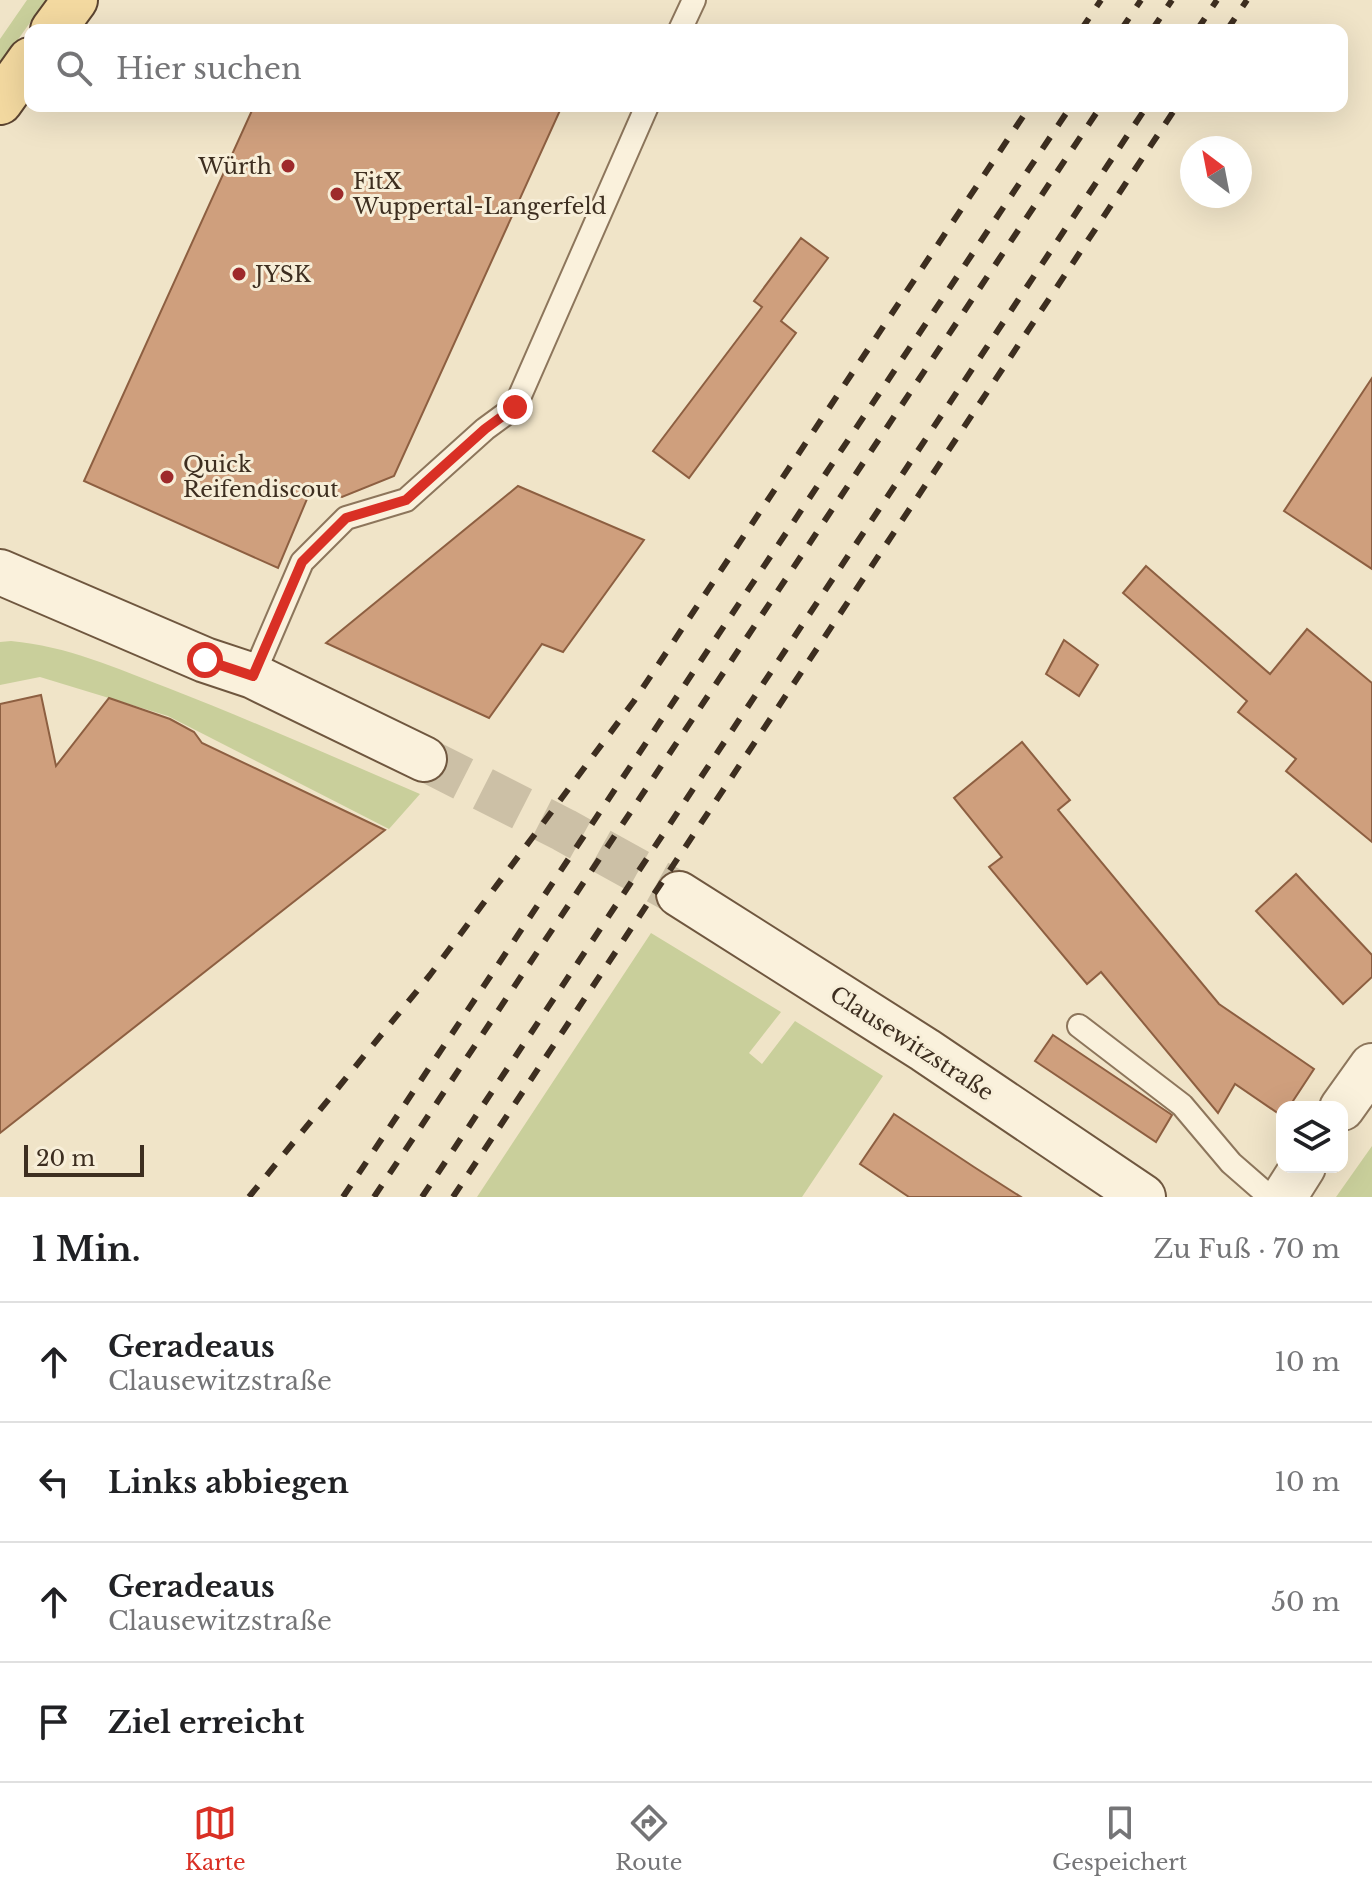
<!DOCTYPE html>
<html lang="de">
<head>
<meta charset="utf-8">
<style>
  body { margin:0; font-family:"Libre Baskerville",serif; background:#f2f2f2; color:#202124 }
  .controls { position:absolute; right:24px; bottom:24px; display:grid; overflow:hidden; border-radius:16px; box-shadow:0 8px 32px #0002 }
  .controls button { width:72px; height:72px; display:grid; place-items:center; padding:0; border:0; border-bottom:2px solid #e0e0e0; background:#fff; color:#202124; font:40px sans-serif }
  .compass { position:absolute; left:1180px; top:136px; width:72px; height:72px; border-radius:50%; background:#fff; box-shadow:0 8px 32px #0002; rotate:328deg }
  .scale { position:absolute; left:24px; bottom:20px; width:120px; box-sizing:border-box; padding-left:8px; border:4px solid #3d2e20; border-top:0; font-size:22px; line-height:28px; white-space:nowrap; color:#3d2e20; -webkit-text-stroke:6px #f7eed8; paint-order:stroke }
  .stop { position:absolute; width:24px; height:24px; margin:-18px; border:6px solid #d93025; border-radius:50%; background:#fff }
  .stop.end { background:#d93025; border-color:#fff; box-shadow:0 2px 8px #0008 }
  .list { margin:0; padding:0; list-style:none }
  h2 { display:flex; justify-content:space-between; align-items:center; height:104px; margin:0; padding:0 32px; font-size:34px }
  h2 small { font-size:26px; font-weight:400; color:#757577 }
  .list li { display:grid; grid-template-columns:52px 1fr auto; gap:24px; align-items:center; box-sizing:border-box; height:120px; padding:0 32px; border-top:2px solid #e0e0e0 }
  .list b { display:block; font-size:30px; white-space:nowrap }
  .list p { margin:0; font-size:26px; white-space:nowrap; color:#757577 }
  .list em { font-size:26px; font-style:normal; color:#757577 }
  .icon { flex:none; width:44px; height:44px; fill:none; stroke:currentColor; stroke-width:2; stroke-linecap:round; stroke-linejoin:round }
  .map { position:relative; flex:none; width:1372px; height:1197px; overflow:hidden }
  .search { position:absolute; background:#fff; box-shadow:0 8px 32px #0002; left:24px; right:24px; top:24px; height:88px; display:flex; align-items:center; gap:20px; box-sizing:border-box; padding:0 28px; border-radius:16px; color:#757577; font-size:30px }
  .sheet { height:584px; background:#fff }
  nav { display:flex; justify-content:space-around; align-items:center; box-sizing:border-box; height:112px; border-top:2px solid #e0e0e0; background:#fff; font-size:22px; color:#757577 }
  nav a { display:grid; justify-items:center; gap:4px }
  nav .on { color:#d93025 }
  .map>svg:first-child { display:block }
  .green { fill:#c9cf9b }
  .building { fill:#cf9f7d; stroke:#8d5f41; stroke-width:2 }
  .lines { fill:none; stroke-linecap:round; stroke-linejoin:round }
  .secondary-tunnel { stroke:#ccc0a6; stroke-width:44; stroke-dasharray:44 22; stroke-linecap:butt }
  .lane-casing { stroke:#8d765c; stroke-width:26 }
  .street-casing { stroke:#8d765c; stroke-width:48 }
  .secondary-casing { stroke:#6f573f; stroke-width:48 }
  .primary-casing { stroke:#5b4430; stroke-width:48 }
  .lane { stroke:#faf1dc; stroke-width:22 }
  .street { stroke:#faf1dc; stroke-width:44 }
  .secondary { stroke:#faf1dc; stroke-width:44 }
  .primary { stroke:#f3d9a0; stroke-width:44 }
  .rail { stroke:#3d2e20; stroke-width:6; stroke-dasharray:14 14; stroke-linecap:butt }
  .route { stroke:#d93025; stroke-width:10 }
  .poi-dot { fill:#9e2a2b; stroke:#f7eed8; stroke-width:3 }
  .labels { text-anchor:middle; stroke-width:6; stroke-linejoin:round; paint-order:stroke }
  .poi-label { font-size:22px; fill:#3d2e20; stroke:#f7eed8; text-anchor:start }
  .street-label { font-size:22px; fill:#3d2e20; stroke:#f7eed8 }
</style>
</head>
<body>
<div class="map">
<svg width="1372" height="1197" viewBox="0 0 1372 1197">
  <rect width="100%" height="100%" fill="#f0e4c8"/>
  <path class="green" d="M27 0H46L0 65V39Z
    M11 641C67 646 116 668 168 688 253 721 336 758 420 794L389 829 168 716 40 677 0 685V642Z
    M651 933 781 1012 749 1053 762 1064 795 1021 883 1076 802 1197H477Z
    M1372 1146V1197H1336Z"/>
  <path class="building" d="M254 106H562L394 476 342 497 312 487 278 568 84 481Z
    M801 238 828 258 781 321 796 333 689 478 653 451 762 307 754 301Z
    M1372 378V569L1284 511Z
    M518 486 644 540 563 652 542 644 489 718 326 643Z
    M1146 566 1270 674 1307 629 1372 683V842L1286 771 1296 759 1238 712 1247 701 1123 593Z
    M1064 640 1098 665 1079 696 1046 674Z
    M41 695 56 766 109 698 170 719 194 732 202 743 385 830 0 1133V704Z
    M1022 742 1070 800 1058 810 1219 1004 1314 1069 1289 1107H1282V1116L1235 1084 1218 1113 1101 972 1087 984 989 867 1002 857 954 798Z
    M1296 874 1372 955V977L1343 1004 1256 911Z
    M1053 1035 1172 1115 1156 1142 1035 1061Z
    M894 1114 974 1167 1021 1197H909L860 1164Z"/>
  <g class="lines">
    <path class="secondary-tunnel" d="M424 759 564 830 679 894"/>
    <g class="lane-casing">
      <path id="lane" d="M680 30 694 0
        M253 676 302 562 346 518 406 500 485 429 515 407 647 106
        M1079 1026 1182 1105 1231 1163 1270 1197"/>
    </g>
    <g class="street-casing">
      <path id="street" d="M1342 1108 1372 1066
        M1284 1197 1303 1167"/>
    </g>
    <g class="secondary-casing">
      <path id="secondary" d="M0 572 205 660 253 676 424 759
        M679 894 925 1050 1143 1197"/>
    </g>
    <g class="primary-casing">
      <path id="primary" d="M53 30 75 0
        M0 102 30 60"/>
    </g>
    <use href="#lane" class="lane"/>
    <use href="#street" class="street"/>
    <use href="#secondary" class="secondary"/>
    <use href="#primary" class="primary"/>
    <path class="rail" d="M1081 30 1101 0
      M1121 30 1141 0
      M1152 30 1172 0
      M1197 30 1217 0
      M1227 30 1247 0
      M249 1197 430 975 634 701 1030 106
      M343 1197 1071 106
      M374 1197 1101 106
      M422 1197 1147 106
      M453 1197 1177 106"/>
  </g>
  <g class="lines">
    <path class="route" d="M205 660 253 676 302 562 346 518 406 500 485 429 515 407"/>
  </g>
  <g class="poi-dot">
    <circle cx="288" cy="166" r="8"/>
    <circle cx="337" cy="194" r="8"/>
    <circle cx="239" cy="274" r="8"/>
    <circle cx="167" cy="477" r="8"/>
  </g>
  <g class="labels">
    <g class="poi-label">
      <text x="272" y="174" text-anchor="end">Würth</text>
      <text x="353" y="189">FitX<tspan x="353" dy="25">Wuppertal-Langerfeld</tspan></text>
      <text x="255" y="282">JYSK</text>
      <text x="183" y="472">Quick<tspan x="183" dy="25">Reifendiscout</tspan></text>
    </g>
    <g class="street-label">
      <text transform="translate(912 1043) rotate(33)" y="8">Clausewitzstraße</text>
    </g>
  </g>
</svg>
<div class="controls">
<button><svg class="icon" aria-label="layers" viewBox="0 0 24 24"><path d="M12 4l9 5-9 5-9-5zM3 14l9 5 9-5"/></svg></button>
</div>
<svg class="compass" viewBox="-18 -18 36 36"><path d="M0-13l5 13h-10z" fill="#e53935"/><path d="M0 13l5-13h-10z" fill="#757577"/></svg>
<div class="scale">20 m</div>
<div class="stop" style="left:205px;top:660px"></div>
<div class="stop end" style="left:515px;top:407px"></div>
<div class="search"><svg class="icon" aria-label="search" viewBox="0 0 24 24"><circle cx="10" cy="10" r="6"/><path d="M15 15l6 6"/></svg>Hier suchen</div>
</div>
<section class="sheet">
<h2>1 Min.<small>Zu Fuß · 70 m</small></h2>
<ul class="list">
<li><svg class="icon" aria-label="ahead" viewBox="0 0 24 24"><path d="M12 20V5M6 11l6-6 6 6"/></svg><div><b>Geradeaus</b><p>Clausewitzstraße</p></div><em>10 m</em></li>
<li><svg class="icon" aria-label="left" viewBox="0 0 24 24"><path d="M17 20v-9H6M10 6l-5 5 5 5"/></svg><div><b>Links abbiegen</b></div><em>10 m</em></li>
<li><svg class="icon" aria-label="ahead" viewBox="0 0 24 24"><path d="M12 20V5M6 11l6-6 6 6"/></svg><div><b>Geradeaus</b><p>Clausewitzstraße</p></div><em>50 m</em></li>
<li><svg class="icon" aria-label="arrive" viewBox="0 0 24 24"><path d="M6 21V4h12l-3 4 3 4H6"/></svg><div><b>Ziel erreicht</b></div></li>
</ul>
</section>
<nav>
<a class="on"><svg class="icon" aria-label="map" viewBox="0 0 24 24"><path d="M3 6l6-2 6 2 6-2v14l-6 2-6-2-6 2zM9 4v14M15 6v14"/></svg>Karte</a>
<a><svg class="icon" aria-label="directions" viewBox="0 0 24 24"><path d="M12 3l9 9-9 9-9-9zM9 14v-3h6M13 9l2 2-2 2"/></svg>Route</a>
<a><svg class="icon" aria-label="saved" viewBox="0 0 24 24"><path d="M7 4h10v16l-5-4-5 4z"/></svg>Gespeichert</a>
</nav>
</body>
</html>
